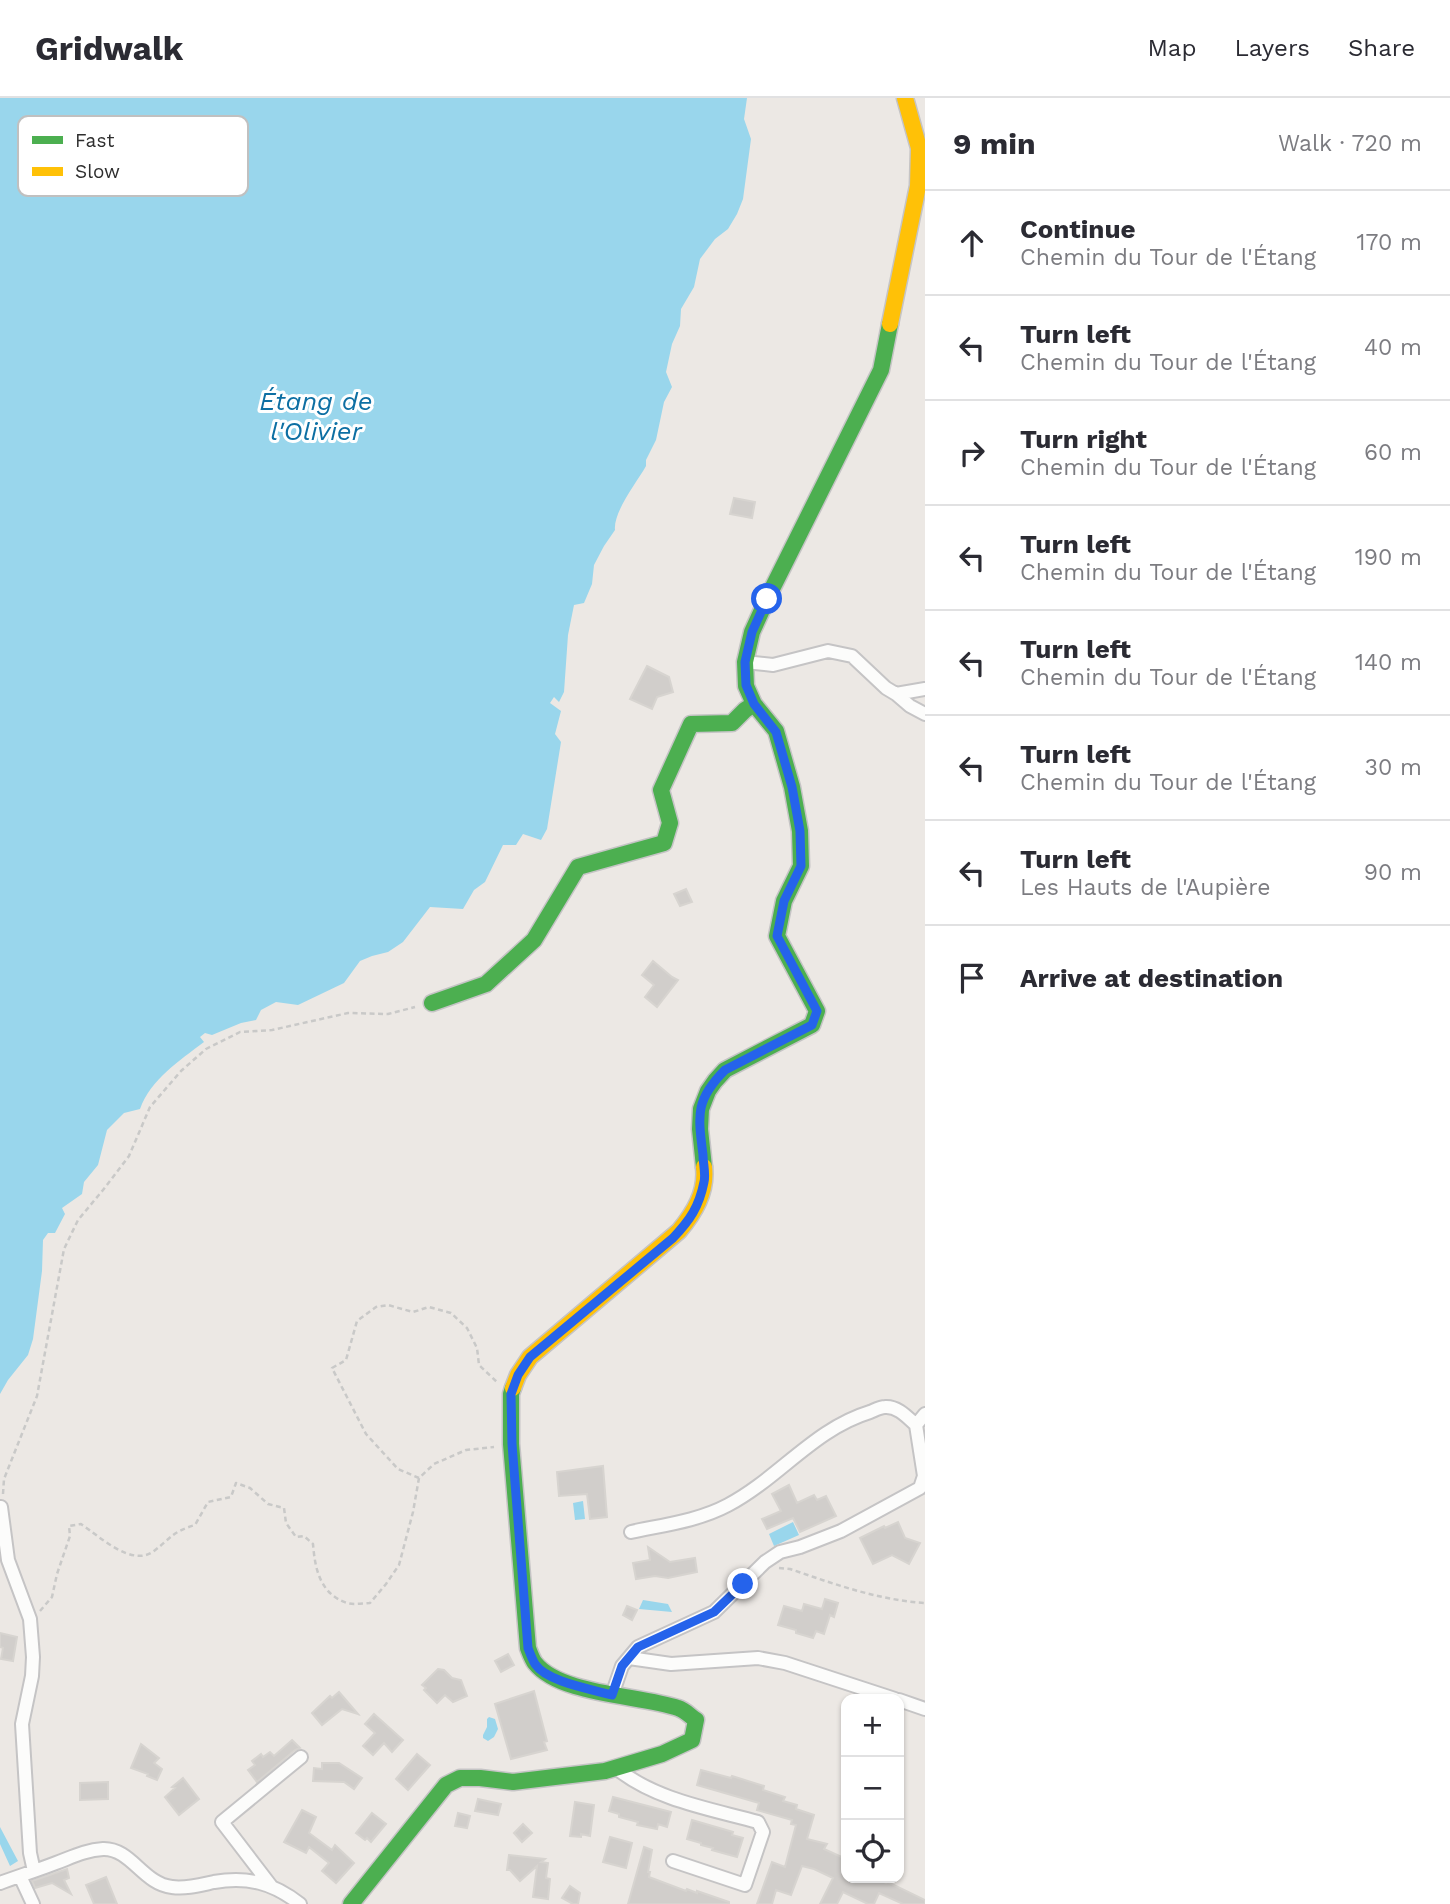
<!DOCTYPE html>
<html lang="en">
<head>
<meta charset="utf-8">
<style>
  body { margin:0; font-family:"Work Sans",sans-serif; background:#f7f7f7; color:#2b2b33 }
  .controls { position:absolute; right:21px; bottom:21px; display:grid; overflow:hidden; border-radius:14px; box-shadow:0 2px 5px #0004 }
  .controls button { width:63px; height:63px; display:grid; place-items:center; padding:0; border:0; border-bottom:2px solid #e1e1e2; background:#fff; color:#2b2b33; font:35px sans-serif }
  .stop { position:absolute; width:21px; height:21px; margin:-16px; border:5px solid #2563eb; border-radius:50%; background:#fff }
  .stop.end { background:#2563eb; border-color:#fff; box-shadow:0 2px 7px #0008 }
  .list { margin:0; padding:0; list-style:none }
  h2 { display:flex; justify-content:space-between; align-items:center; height:91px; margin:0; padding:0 28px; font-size:30px }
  h2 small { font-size:23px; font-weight:400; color:#7c7c81 }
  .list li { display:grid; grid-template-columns:46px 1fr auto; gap:21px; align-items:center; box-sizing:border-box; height:105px; padding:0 28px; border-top:2px solid #e1e1e2 }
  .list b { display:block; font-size:26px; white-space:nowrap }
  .list p { margin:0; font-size:23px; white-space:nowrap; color:#7c7c81 }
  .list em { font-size:23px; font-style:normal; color:#7c7c81 }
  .icon { flex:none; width:38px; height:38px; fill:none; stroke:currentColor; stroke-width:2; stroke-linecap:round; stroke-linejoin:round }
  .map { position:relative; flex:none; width:925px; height:1806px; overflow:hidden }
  header { display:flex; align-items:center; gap:42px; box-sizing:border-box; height:98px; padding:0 35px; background:#fff; border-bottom:2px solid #e1e1e2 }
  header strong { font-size:33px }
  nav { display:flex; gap:38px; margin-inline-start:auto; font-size:24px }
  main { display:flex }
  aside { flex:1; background:#fff }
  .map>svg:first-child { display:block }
  .water { fill:#99d6ec }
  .building { fill:#d1cecb; stroke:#d7d4d0; stroke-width:2 }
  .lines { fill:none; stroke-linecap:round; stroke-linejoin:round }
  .street-casing { stroke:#c5c4c5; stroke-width:16 }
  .fast-casing { stroke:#c5c4c5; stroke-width:19 }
  .slow-casing { stroke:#c5c4c5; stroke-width:19 }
  .path { stroke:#c9c9c8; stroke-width:2.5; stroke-dasharray:5 3.5; stroke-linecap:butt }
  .street { stroke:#fcfcfb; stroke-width:12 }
  .fast { stroke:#4caf50; stroke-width:16 }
  .slow { stroke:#ffc107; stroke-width:16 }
  .route { stroke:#2563eb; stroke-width:9 }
  .labels { text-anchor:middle; stroke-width:6; stroke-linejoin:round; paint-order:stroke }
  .water-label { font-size:26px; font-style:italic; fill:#0d6fa3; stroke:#fff }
  .key { fill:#fff; stroke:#c0c0c0; stroke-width:2 }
  .key-label { font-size:19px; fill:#2e2e2e }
</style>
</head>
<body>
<header>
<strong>Gridwalk</strong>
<nav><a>Map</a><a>Layers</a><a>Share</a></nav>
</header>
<main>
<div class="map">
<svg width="925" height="1806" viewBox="0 0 925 1806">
  <rect width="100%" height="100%" fill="#ece8e4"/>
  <path class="water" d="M0 0H747L744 21 751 41 743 101 737 116 728 131 715 141 700 161 694 189 681 211 680 228 672 246 666 274 672 289 664 304 656 342 646 362V368C637 384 613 414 615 432L604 448 594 467 592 486 584 505 574 507 568 537 564 594 559 604 554 599 550 605 561 613 555 636 561 644 547 731 541 742 523 736 516 747H503L485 784 474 792 463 811 430 809 403 844 388 854 372 858 360 863 344 885 298 907 276 904 261 912 256 922 241 925 212 937 205 935 200 939 204 944C179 963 151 981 140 1011L124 1015 107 1032 98 1067 84 1084 82 1096 62 1110 65 1116 55 1135H48L43 1142 42 1173 33 1241 28 1257 8 1282 0 1296Z
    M583 1403 585 1421 575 1422 573 1405Z
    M793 1424 799 1437 774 1448 769 1436Z
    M643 1502 668 1506 672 1514 639 1511Z
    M489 1619 495 1621 498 1631 494 1639 488 1643 483 1640V1637L487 1629V1621Z
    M0 1729 18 1763 10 1768 0 1746Z"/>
  <path class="building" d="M734 400 755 404 752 420 730 416Z
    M647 568 669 579 673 594 657 599 652 611 630 601Z
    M686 791 692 804 680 808 674 796Z
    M653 863 672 879 678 882 657 909 645 899 654 887 642 877Z
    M603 1368 607 1419 590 1421 587 1396 559 1398 557 1374Z
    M789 1387 797 1405 814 1397 817 1402 826 1398 836 1418 800 1434 793 1420 767 1431 762 1421 781 1413 772 1396Z
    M898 1424 905 1440 920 1445 909 1466 892 1457 873 1466 860 1440 884 1428 885 1430Z
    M648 1449 670 1464 695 1460 697 1474 668 1480 655 1478 636 1481 633 1465 650 1462Z
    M825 1501 838 1505 834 1519 830 1517 824 1536 816 1533 813 1540 796 1535V1532L778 1527 784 1508 802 1513 804 1506 822 1511Z
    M627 1508 637 1512 632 1522 623 1517Z
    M0 1535 17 1539 13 1563 1 1561 3 1550 0 1549Z
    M508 1556 514 1567 501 1574 495 1563Z
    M438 1571 444 1572 452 1580 461 1582 467 1598 453 1604 445 1597 437 1605 424 1592 426 1590 422 1587Z
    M534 1593 547 1643 544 1644 547 1652 511 1661 495 1606Z
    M339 1594 358 1616 342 1611 322 1627 312 1615 330 1598 332 1600Z
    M374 1616 403 1642 392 1654 384 1645 373 1657 363 1648 375 1635 365 1626Z
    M292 1642 300 1650 295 1652 257 1684 248 1672 255 1667 252 1663 261 1656 263 1659 270 1654 274 1658Z
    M141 1646 159 1660 154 1665 162 1671 157 1682 147 1678 148 1676 131 1670Z
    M417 1656 430 1667 408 1692 396 1681Z
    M322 1665H339L362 1680 354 1691 344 1684 313 1683 314 1670 322 1671Z
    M701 1672 731 1680 732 1678 764 1688 763 1692 785 1699 783 1703 797 1707 796 1711 814 1717 807 1741 827 1746 824 1751 846 1761V1780H874L886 1785 888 1784 925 1802V1806H903L879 1795 874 1806H868L843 1794 837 1806H820L833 1780 814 1771 802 1768 791 1797 776 1792 772 1806H757L772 1764 785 1769 796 1727 791 1726 792 1722 757 1712 759 1705 697 1687Z
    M183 1680 199 1701 179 1717 165 1699 175 1690 172 1689Z
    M108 1684V1701L80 1702V1685Z
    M613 1699 671 1714 667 1729 658 1726 657 1731 637 1727 638 1724 619 1719V1716L609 1713Z
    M478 1701 501 1706 498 1717 475 1713Z
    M575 1704 594 1707 590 1738 581 1736V1739L570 1738Z
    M302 1712 316 1719 309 1735 332 1752 335 1747 354 1765 336 1785 322 1773 329 1765 309 1749 306 1755 284 1744Z
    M372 1715 386 1726 371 1744 367 1740 365 1742 356 1735Z
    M458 1715 470 1718 467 1730 455 1728Z
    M692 1722 733 1734 732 1737 743 1740 737 1759 712 1752 713 1750 701 1747V1745L687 1741Z
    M523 1726 532 1735 522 1744 514 1735Z
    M610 1739 632 1745 626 1770 603 1764Z
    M644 1749 652 1752 648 1774H650L649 1779 686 1793 687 1791 697 1795V1793L729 1804V1806H628Z
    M509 1757 545 1761 541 1764 548 1765 546 1780 550 1781 548 1801 533 1799 537 1768 520 1783 510 1772H507Z
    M67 1771 69 1780 64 1782 71 1796 52 1785 35 1790 32 1783Z
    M106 1779 117 1806H94L86 1787Z
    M570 1788 580 1795 578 1806H573L562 1800Z"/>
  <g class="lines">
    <g class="street-casing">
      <path id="street" d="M745 564 773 567 828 553 852 558 886 590 896 596 925 591
        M896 596 910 608 925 616
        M1 1409 8 1462 30 1521 33 1559 32 1578 22 1626 30 1755 34 1773
        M631 1434C663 1427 698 1423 728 1407 779 1380 814 1331 870 1314 875 1312 880 1309 885 1309 898 1308 908 1320 916 1327
        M629 1560 671 1566 758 1560 785 1565 895 1601
        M612 1597 622 1568 638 1549 714 1514 765 1464 780 1454 800 1449 841 1433 920 1390 924 1378 916 1327 925 1316
        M899 1602 925 1611
        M616 1670C655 1702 711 1711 758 1724L763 1734 745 1787 673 1763
        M20 1778 33 1806
        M0 1785C19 1778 38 1772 56 1765 72 1759 86 1752 103 1751 131 1750 143 1786 172 1789 186 1791 200 1787 214 1784 248 1778 273 1785 300 1806
        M271 1788 222 1724 301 1659"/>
    </g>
    <g class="fast-casing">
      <path id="fast" d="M432 905 486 886 534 842 578 769 664 745 670 725 661 692 691 626 732 625 745 612 754 606
        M704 1069 700 1031 701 1011 708 993 715 983 725 972 812 927 817 913 777 838 784 803 801 768 800 733 792 689 776 633 754 606 746 588 745 564 752 534 767 501 881 272 890 226
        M351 1806 446 1687 460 1680H480L513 1684 605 1673 662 1656 692 1642 696 1622C690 1618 685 1612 678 1610 640 1597 560 1597 535 1565 532 1561 530 1555 528 1550L511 1346V1296L513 1290"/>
    </g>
    <g class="slow-casing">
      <path id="slow" d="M890 226 918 88 919 50 905 0
        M513 1290 518 1277 530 1259 679 1133C694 1115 707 1094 704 1069"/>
    </g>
    <path class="path" d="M419 1380 398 1371 366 1336 332 1270 346 1262 357 1223 376 1209 388 1207 413 1214 429 1209 451 1215 467 1230 477 1250 479 1267 498 1285
      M3 1396 4 1381 37 1298 64 1151 78 1122 103 1092 129 1058 150 1009 181 973 206 951 240 934 272 932 348 915 388 916 415 909
      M779 1470 790 1471C834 1486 878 1502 925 1505
      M40 1513 52 1499 57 1476 70 1438 69 1428 81 1426C99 1438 132 1470 154 1453 172 1439 172 1434 195 1427L208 1404 231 1399 236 1385 250 1390 268 1406 284 1410 286 1425 296 1439 304 1438 313 1446C315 1471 320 1496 347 1505 354 1507 363 1505 370 1505L386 1486 399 1467 413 1414 419 1380 434 1366 466 1352 494 1349"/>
    <use href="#street" class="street"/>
    <use href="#fast" class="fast"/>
    <use href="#slow" class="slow"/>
  </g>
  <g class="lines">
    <path class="route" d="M743 1486 714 1514 638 1549 622 1568 612 1597C591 1591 547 1584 535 1566 532 1561 530 1555 528 1550L512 1346 511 1296 518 1277 530 1259 673 1140C690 1122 699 1109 704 1084 706 1076 703 1065 703 1057 698 1017 695 1002 725 972L812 927 817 913 777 838 784 803 801 768 800 733 792 689 776 634 754 606 746 587 745 564 752 534 767 501"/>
  </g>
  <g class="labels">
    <g class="water-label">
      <text x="316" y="312">Étang de<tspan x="316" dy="30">l'Olivier</tspan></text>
    </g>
  </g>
  <rect x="18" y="18" width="230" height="80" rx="10" class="key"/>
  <rect x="32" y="38" width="31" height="8" fill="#4caf50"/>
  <rect x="32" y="69" width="31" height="9" fill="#ffc107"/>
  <g class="key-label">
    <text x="75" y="49">Fast</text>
    <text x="75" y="80">Slow</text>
  </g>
</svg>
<div class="controls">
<button>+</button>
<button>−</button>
<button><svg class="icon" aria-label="locate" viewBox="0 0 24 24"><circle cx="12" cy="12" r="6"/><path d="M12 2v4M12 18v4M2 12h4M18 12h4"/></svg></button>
</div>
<div class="stop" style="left:767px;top:501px"></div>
<div class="stop end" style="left:743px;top:1486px"></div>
</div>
<aside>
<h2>9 min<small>Walk · 720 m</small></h2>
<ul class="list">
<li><svg class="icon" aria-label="ahead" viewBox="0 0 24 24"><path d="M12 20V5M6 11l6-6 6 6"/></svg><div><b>Continue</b><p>Chemin du Tour de l'Étang</p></div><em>170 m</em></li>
<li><svg class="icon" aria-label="left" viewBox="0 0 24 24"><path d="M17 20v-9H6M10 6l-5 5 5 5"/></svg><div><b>Turn left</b><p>Chemin du Tour de l'Étang</p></div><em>40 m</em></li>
<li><svg class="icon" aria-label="right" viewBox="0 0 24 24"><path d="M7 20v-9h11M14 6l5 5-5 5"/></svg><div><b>Turn right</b><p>Chemin du Tour de l'Étang</p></div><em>60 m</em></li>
<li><svg class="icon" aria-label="left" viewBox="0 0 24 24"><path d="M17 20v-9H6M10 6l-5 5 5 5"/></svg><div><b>Turn left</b><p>Chemin du Tour de l'Étang</p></div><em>190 m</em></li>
<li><svg class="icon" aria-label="left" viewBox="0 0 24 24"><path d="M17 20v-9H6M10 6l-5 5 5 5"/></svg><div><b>Turn left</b><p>Chemin du Tour de l'Étang</p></div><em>140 m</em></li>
<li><svg class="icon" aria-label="left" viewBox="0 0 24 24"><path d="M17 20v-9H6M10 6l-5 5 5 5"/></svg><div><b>Turn left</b><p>Chemin du Tour de l'Étang</p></div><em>30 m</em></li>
<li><svg class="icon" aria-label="left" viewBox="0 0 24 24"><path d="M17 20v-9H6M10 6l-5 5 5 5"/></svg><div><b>Turn left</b><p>Les Hauts de l'Aupière</p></div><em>90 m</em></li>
<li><svg class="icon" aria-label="arrive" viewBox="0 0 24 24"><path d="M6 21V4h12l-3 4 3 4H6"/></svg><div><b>Arrive at destination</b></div></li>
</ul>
</aside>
</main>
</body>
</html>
